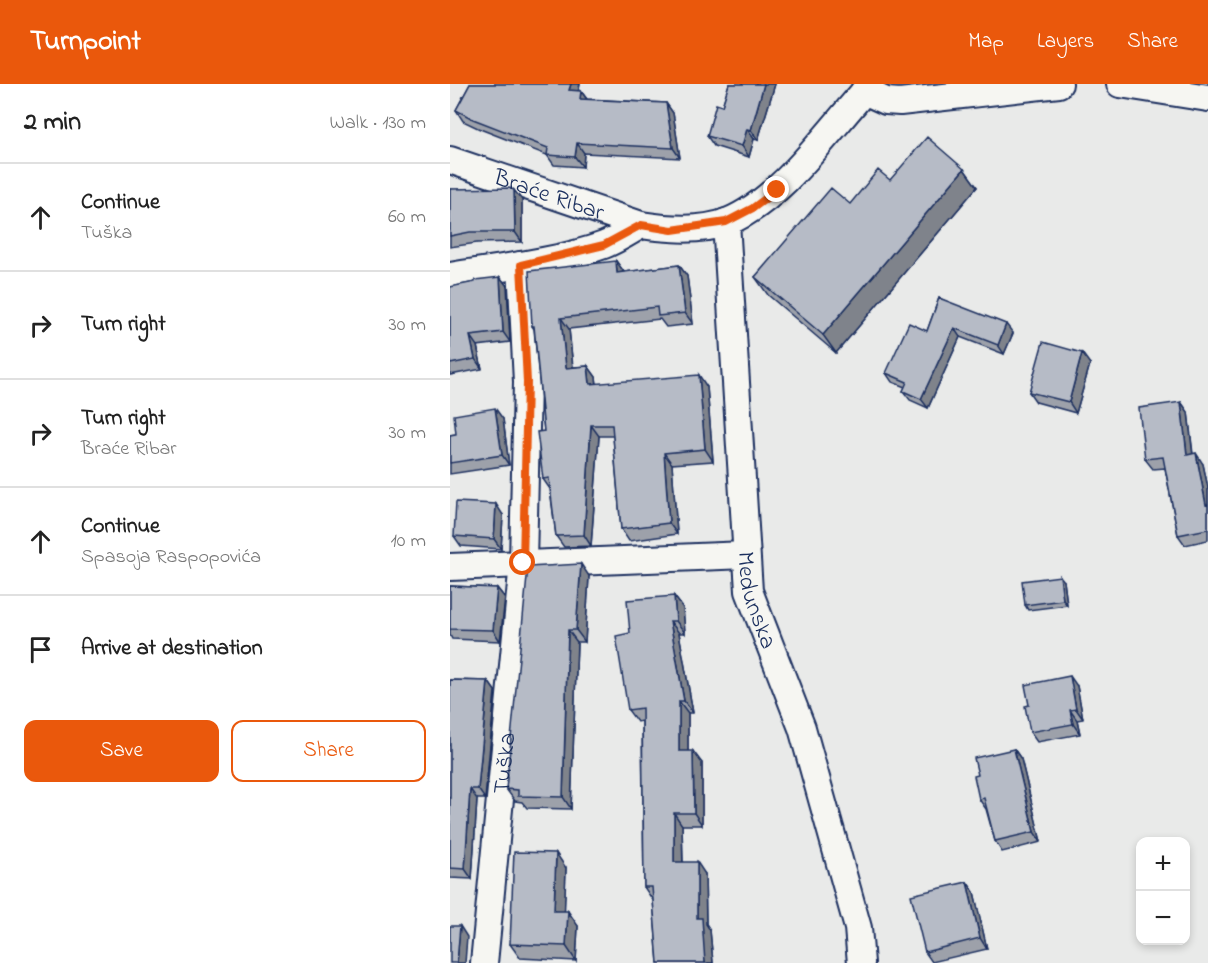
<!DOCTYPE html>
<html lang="en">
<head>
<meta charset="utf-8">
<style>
  body { margin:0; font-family:"Indie Flower",sans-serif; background:#f6f6f6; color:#222 }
  .controls { position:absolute; right:18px; bottom:18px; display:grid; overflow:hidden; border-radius:12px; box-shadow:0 3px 9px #0003 }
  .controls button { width:54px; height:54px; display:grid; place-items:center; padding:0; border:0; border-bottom:2px solid #e0e0e0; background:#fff; color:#222; font:30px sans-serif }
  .stop { position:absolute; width:18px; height:18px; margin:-14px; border:4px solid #ea580c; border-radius:50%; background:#fff }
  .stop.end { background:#ea580c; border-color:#fff; box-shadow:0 2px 6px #0008 }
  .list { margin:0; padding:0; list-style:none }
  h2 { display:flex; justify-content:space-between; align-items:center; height:78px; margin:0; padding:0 24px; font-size:26px }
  h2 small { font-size:20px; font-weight:400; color:#767676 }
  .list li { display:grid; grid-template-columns:39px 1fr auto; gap:18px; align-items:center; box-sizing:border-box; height:108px; padding:0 24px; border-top:2px solid #e0e0e0 }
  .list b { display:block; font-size:22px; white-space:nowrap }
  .list p { margin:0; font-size:20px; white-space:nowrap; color:#767676 }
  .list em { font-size:20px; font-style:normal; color:#767676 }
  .actions { display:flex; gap:12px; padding:18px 24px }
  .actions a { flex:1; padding:14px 0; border:2px solid #ea580c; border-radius:12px; text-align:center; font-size:21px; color:#ea580c }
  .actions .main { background:#ea580c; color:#fff }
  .icon { flex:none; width:33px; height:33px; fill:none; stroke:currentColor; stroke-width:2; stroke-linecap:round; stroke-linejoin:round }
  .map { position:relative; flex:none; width:758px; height:879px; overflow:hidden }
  header { display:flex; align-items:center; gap:36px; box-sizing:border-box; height:84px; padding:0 30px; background:#ea580c; color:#fff }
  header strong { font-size:28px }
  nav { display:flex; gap:33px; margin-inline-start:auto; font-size:21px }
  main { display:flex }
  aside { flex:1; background:#fff }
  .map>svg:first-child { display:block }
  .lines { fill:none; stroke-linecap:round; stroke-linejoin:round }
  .minor-casing { stroke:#1b2f5e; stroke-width:30 }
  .minor { stroke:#f6f6f2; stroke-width:26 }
  .wall { fill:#9da1aa; stroke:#1b2f5e; stroke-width:1.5 }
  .shaded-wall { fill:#7f838b; stroke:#1b2f5e; stroke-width:1.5 }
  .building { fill:#b6bbc6; stroke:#1b2f5e; stroke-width:1.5 }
  .route { stroke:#ea580c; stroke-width:8 }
  .labels { text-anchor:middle; stroke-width:4.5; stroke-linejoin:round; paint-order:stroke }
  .street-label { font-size:24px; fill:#1b2f5e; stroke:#f6f6f2 }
</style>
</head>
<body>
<header>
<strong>Turnpoint</strong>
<nav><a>Map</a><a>Layers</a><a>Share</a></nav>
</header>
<main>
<aside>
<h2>2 min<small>Walk · 130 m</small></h2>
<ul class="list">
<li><svg class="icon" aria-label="ahead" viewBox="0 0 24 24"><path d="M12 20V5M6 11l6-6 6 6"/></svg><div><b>Continue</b><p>Tuška</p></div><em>60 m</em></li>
<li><svg class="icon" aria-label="right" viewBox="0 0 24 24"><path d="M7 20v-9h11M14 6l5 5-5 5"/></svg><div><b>Turn right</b></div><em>30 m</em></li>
<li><svg class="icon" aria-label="right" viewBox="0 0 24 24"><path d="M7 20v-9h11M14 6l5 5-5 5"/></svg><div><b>Turn right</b><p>Braće Ribar</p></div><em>30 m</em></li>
<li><svg class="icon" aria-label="ahead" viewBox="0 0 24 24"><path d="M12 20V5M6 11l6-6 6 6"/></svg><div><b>Continue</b><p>Spasoja Raspopovića</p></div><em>10 m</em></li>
<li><svg class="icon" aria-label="arrive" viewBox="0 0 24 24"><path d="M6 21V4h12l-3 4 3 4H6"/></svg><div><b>Arrive at destination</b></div></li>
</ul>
<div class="actions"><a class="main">Save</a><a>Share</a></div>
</aside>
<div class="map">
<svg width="758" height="879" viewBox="0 0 758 879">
  <rect width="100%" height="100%" fill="#e9eae9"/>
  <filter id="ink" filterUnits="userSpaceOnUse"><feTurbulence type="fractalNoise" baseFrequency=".0167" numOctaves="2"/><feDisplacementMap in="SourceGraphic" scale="12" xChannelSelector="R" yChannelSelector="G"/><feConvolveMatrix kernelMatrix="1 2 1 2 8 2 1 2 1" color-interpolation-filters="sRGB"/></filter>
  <g filter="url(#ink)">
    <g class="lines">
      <g class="minor-casing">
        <g id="minor">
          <path d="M670 0 758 14"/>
          <path d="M414 7 436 17 450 18 609 0"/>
          <path id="s1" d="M0 76 191 141C217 145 251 148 277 138 332 116 381 43 421 0"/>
          <path id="s2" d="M276 138 299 507 352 644 408 844 411 879"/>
          <path d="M0 192C49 184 107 178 154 161 167 156 179 148 191 141"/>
          <path d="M0 483 296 471"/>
          <path id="s3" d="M34 879 73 479 77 298 71 181"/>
        </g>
      </g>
      <use href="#minor" class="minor"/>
    </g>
    <path class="wall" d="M20 0H130L129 6 131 7 137 15 216 19 223 29 230 74 134 69 133 83 104 81 97 71 30 45 13 37 6 26Z
      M279 0H325L308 56 304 55 299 73 264 62 257 52 272 22Z
      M514 85 527 103 386 269 318 211 305 193 400 120 440 96Z
      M0 105 72 116V158L27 159 0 163Z
      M166 177 174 188 229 181 237 192 243 240 216 243 210 235 119 245 123 283 138 282 146 293 147 300 257 303 263 377 222 380 227 450 179 457 171 445 163 352H149L141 462 114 463 106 452 100 405 93 395 94 347 84 245 82 242Z
      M50 193 57 202 60 258 27 262 32 285 0 291V203Z
      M489 214 563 249 554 270 510 253 478 324 460 316 453 307 455 303 442 298 436 289 477 247Z
      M640 280 626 329 586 318 579 308Z
      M731 318 738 328 743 370 753 380 758 404V456L735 461 728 451 715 384 703 385 695 375Z
      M53 335 59 381 0 390V351L6 350Z
      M53 431 51 465 11 462 4 452Z
      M139 492 135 558H127L121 725 77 724 72 718 65 717 56 705Z
      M614 497 617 521 578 526 575 521Z
      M0 502 47 504 55 514 50 557 2 555 0 551Z
      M224 512 233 524 235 549H229L243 629H238V667L252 679V741H232L233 778 255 790 256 840 260 846 263 879H208L203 815H202L194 803 192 637 187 638 178 626Z
      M0 596 38 597 45 607 35 715H27L22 795 0 794Z
      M627 602 633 635 627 636 630 650 587 658 580 648Z
      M564 665 571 675 591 758 552 768 545 757 536 725 529 715 528 691Z
      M116 784 114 827 128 842 126 877 70 874 60 860Z
      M517 798 524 808 537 865 482 878 475 868Z"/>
    <path class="shaded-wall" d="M121 0H130L126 16 119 6Z
      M314 0H325L308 56 301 46Z
      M131 7 138 17 130 15Z
      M216 19 223 29 230 74 223 64Z
      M297 45 304 55 299 73 292 62Z
      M127 59 134 69 133 83 125 73Z
      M514 85 527 103 386 269 373 251Z
      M64 106 72 116V158L65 148Z
      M166 177 174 188 167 189Z
      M229 181 237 192 243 240 235 229Z
      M50 193 57 202 60 258 53 248Z
      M111 234 119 245 124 295 116 284Z
      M556 240 563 249 554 270 548 261Z
      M504 244 510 253 478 324 471 315Z
      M20 252 27 262 32 285 25 275Z
      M632 269 640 280 626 329 619 318Z
      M138 282 146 293 148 312 140 300Z
      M249 291 257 303 263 377 255 365Z
      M731 318 738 328 744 382 737 371Z
      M45 324 53 335 59 381 52 371Z
      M141 341 149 352 141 462 134 451Z
      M214 369 222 380 227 450 219 439Z
      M746 369 753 380 758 404V424L756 421Z
      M46 420 53 431 51 465 44 455Z
      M131 480 139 492 135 558 126 546Z
      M610 492 614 497 617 521 613 516Z
      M47 504 55 514 50 557 43 546Z
      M224 512 233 524 235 549 226 537Z
      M220 537 229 549 243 629 234 617Z
      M118 546 127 558 121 725 113 713Z
      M620 592 627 602 633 635 626 625Z
      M38 597 45 607 35 715 28 705Z
      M229 617 238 629V679L229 667Z
      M620 626 627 636 630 650 623 640Z
      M564 665 571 675 591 758 584 748Z
      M243 667 252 679V741L244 729Z
      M20 705 27 715 22 795 15 785Z
      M224 729 232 741 233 790 224 778Z
      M106 769 116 784 114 841 104 827Z
      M247 778 255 790 256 840 260 846 263 879H255L247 834Z
      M517 798 524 808 537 865 530 854Z
      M118 827 128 842 126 877 116 862Z
      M10 842 17 853 15 879H7Z"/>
    <path class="building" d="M20 0H121L119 6 131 7 130 15 216 19 223 64 127 59 125 73 97 71 98 64 23 35 6 26Z
      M279 0H314L301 46 297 45 292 62 257 52 266 20 272 22Z
      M477 53 514 85 373 251 305 193 381 104 400 120 428 86 440 96Z
      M59 104 64 106 65 148H20L0 152V105Z
      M166 177 167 189 229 181 235 229 208 232 207 223 111 234 116 284 138 282 140 300 249 291 255 365 214 369 219 439 171 445 162 341H141L134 451 106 452 99 394 93 395 87 348 94 347 84 242H82L79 187Z
      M50 193 53 248 20 252 25 275 0 280V203L25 198V196Z
      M489 214 556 240 548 261 504 244 471 315 453 307 457 298 436 289 459 239 477 247Z
      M593 258 632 269 619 318 579 308Z
      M731 318 737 371 746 369 756 421 758 420V445L728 451 713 373 695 375 689 324Z
      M45 324 52 371 0 379V351L6 350 4 331Z
      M6 418 46 420 44 455 4 452Z
      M131 480 126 546H118L113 713 68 712V706L56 705 78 483Z
      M610 492 613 516 575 521 572 497Z
      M0 502 47 504 43 546 0 545Z
      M224 512 226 537H220L234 617H229V667H243L244 729H224V778H247V834H252L255 879H208L202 803H194L192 624 178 626 166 552 180 549 177 516Z
      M620 592 626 625 620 626 623 640 580 648 575 622 579 621 575 601Z
      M0 596 38 597 28 705H20L15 785 0 784Z
      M564 665 584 748 545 757 534 714 529 715 524 692 528 691 524 674Z
      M64 768 106 769 104 827H118L116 862 60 860Z
      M517 798 530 854 475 868 461 811Z
      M0 842H10L7 879H0Z"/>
  </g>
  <g class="lines" filter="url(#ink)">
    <path class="route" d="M73 479 77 298 71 181 154 161 191 141 222 146 276 138 303 124 327 106"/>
  </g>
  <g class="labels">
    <g class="street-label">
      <text dy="8" stroke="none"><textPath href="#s1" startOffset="105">Braće Ribar</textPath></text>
      <text dy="8" stroke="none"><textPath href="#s2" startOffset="380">Medunska</textPath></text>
      <text dy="8" stroke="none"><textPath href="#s3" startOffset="201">Tuška</textPath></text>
    </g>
  </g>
</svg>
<div class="controls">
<button>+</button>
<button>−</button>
</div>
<div class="stop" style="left:73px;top:479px"></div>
<div class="stop end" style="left:327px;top:106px"></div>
</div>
</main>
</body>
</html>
